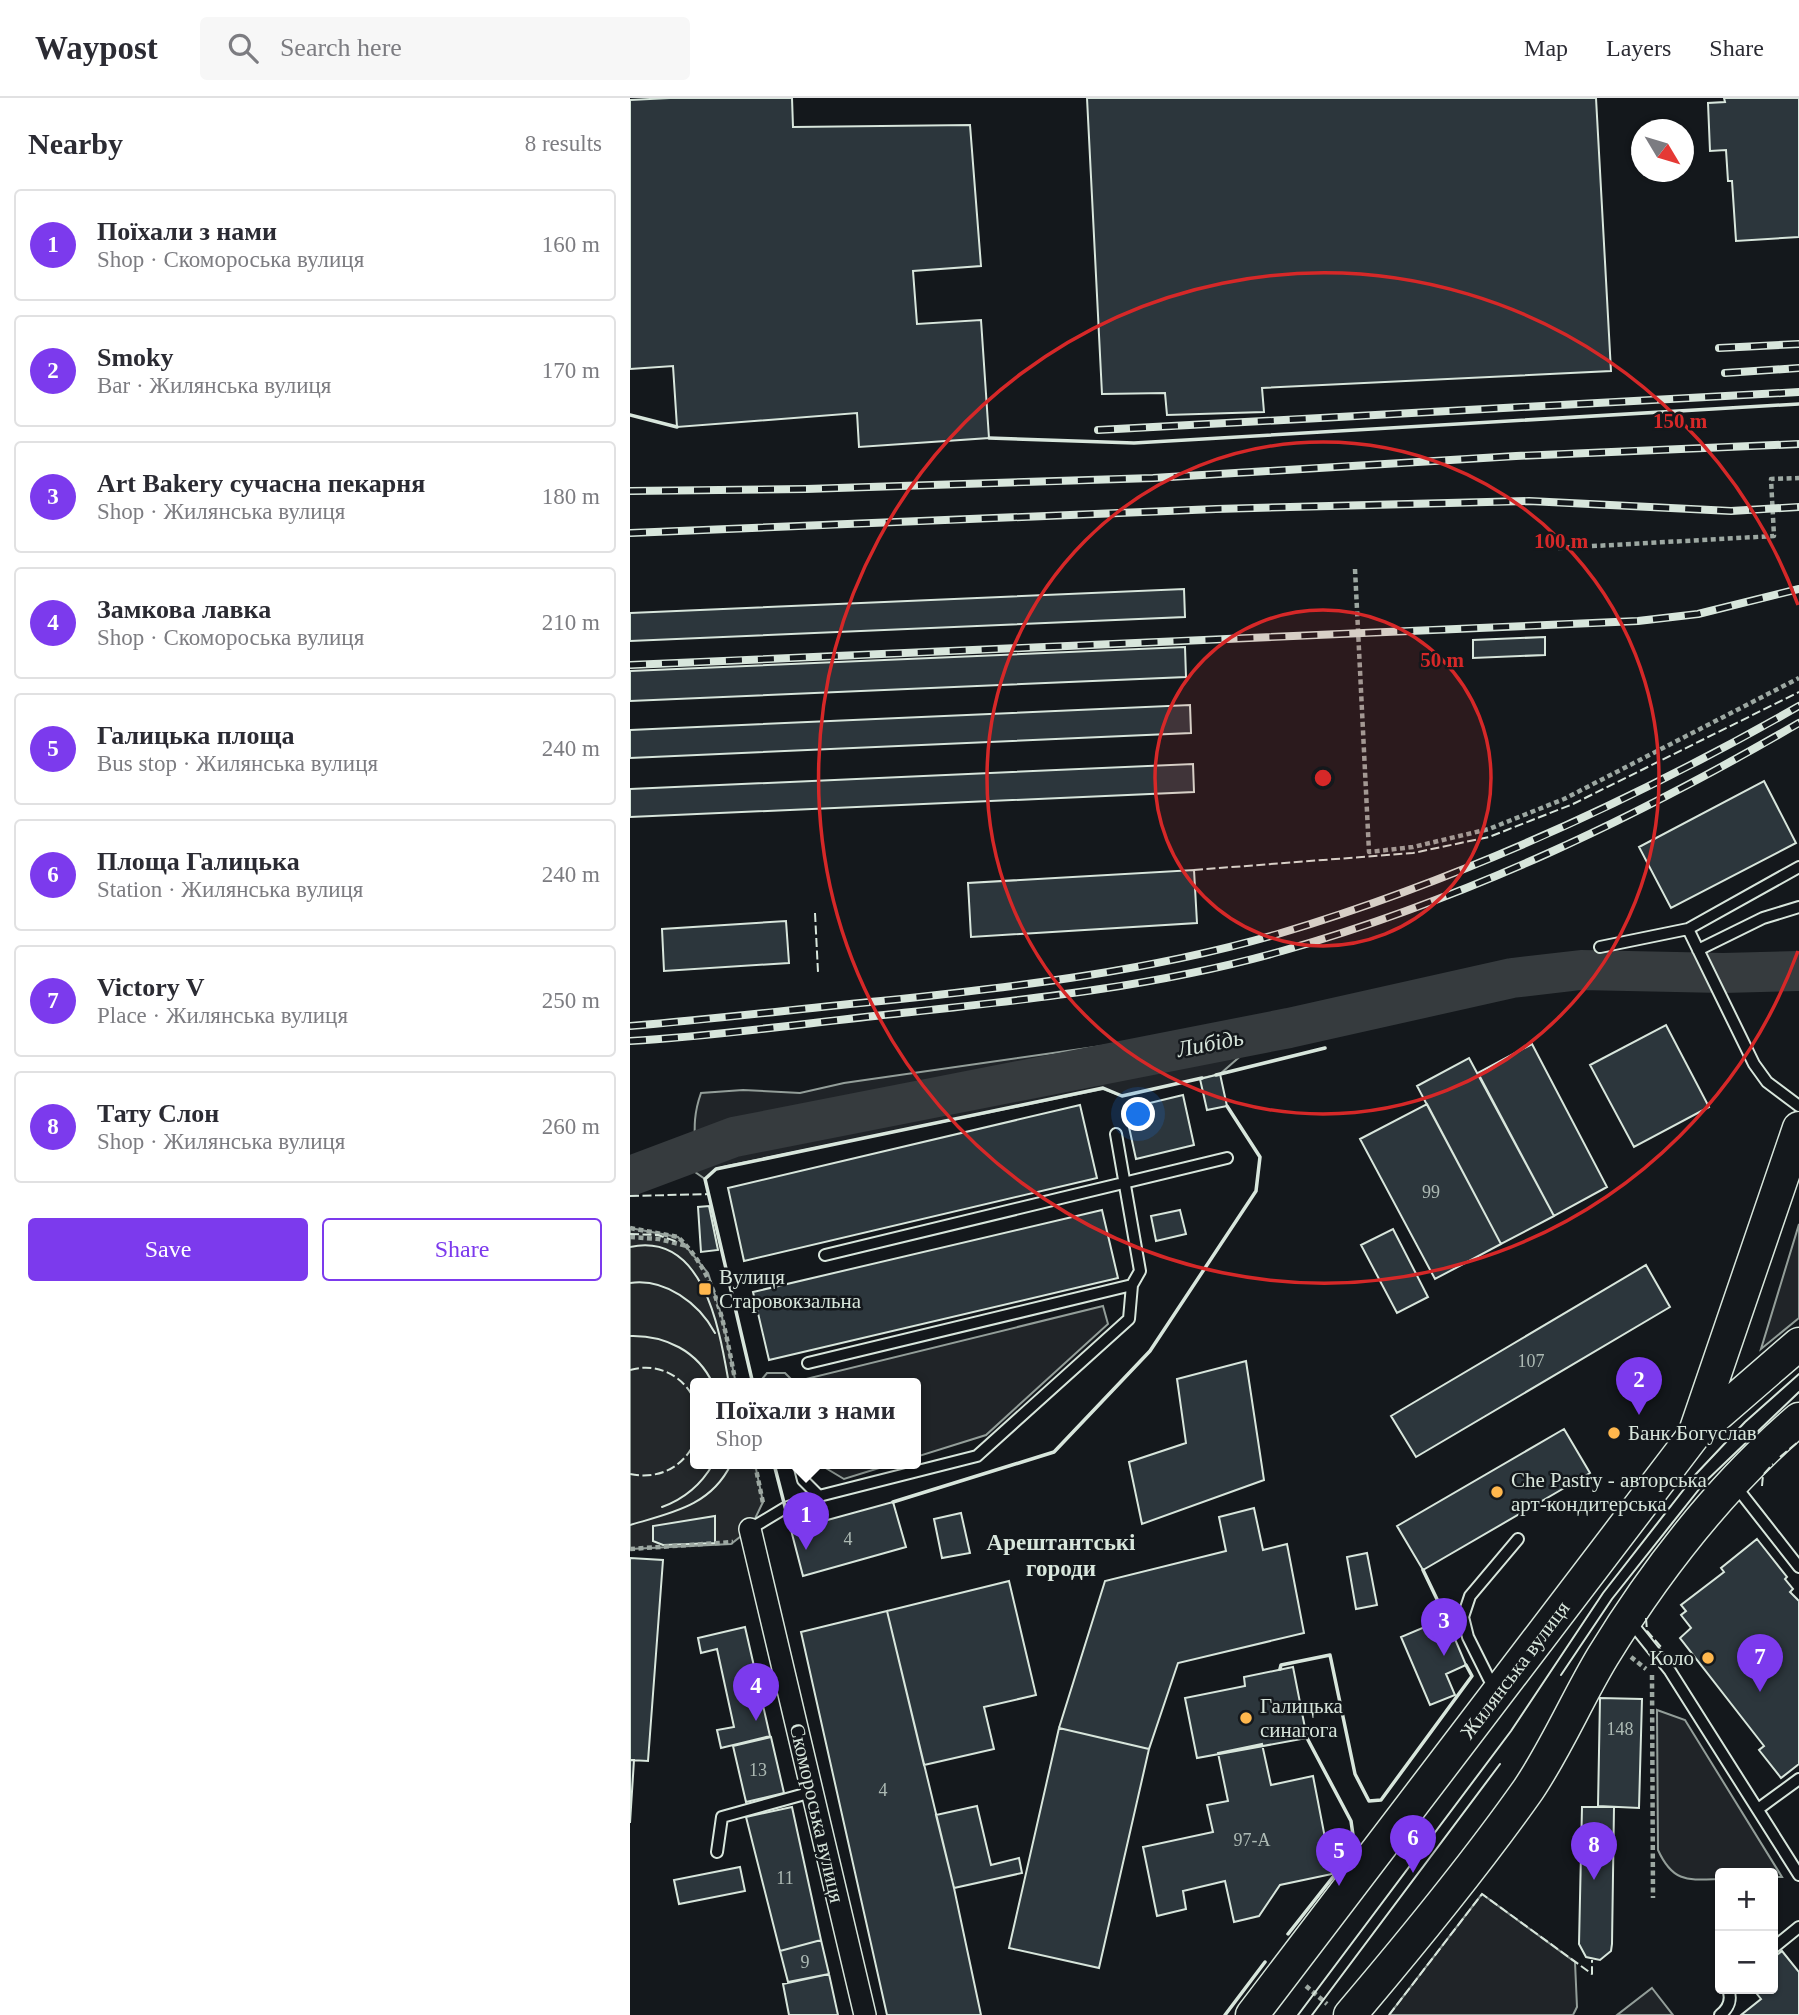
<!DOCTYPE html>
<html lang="en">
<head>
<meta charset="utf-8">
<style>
  body { margin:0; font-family:"Times New Roman",serif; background:#f7f7f7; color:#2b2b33 }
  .controls { position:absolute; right:21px; bottom:21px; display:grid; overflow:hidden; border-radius:7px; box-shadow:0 2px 5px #0004 }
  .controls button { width:63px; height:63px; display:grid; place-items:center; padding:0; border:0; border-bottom:2px solid #e1e1e2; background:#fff; color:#2b2b33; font:35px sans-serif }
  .compass { position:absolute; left:1001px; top:21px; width:63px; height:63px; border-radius:50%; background:#fff; box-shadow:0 2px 5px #0004; rotate:128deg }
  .you { position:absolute; left:509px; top:1017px; width:24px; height:24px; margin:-18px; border:5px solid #fff; border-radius:50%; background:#1a73e8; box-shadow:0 0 0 10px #1a73e833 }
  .badge { display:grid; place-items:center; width:46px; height:46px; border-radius:50%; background:#7c3aed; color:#fff; font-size:23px; font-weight:700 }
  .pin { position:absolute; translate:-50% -58px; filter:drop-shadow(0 2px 4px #0008) }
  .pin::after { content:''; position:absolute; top:37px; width:24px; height:21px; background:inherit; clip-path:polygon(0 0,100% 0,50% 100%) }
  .popup { position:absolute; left:60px; top:1280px; width:231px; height:91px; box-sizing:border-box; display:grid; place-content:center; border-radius:7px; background:#fff; filter:drop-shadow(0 2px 5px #0005); font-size:23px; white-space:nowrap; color:#7c7c81 }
  .popup b { font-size:26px; color:#2b2b33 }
  .popup::after { content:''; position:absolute; left:50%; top:100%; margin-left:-14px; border:14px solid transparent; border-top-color:#fff }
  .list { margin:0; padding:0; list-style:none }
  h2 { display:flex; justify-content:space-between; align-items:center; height:91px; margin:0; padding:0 28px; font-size:30px }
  h2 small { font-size:23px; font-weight:400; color:#7c7c81 }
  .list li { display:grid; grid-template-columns:46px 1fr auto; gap:21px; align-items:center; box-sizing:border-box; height:112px; margin:0 14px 14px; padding:0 14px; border:2px solid #e1e1e2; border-radius:7px }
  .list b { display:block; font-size:26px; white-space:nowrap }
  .list p { margin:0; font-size:23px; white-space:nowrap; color:#7c7c81 }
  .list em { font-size:23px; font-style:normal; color:#7c7c81 }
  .actions { display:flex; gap:14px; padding:21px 28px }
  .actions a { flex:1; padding:16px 0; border:2px solid #7c3aed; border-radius:7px; text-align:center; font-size:24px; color:#7c3aed }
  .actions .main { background:#7c3aed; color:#fff }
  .icon { flex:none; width:38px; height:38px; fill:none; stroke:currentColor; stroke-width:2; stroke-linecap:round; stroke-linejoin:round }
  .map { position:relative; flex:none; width:1169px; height:1917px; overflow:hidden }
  header { display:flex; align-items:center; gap:42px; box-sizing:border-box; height:98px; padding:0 35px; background:#fff; border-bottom:2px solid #e1e1e2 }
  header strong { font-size:33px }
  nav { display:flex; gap:38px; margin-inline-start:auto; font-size:24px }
  .search { width:490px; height:63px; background:#f7f7f7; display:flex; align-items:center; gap:18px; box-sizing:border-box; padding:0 24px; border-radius:7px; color:#7c7c81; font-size:26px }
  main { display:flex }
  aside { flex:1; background:#fff }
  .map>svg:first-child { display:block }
  .green { fill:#202428; stroke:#939e99; stroke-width:2 }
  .parking { fill:#24282b; stroke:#939e99; stroke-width:2 }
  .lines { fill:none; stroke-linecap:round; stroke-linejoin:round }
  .river { stroke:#363b3e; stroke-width:40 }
  .building { fill:#2c363c; stroke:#d8e6dc; stroke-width:2 }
  .service-casing { stroke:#d8e6dc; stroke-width:14 }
  .minor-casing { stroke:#d8e6dc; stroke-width:24 }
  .primary-casing { stroke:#d8e6dc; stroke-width:35 }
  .path { stroke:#9da8a2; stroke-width:4.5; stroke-dasharray:5 3.5; stroke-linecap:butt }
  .service { stroke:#14181c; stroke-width:10 }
  .minor { stroke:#14181c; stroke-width:21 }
  .primary { stroke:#14181c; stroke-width:32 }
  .tram { stroke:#d8e6dc; stroke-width:2 }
  .rail-casing { stroke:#d8e6dc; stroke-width:8 }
  .rail { stroke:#14181c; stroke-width:5; stroke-dasharray:16; stroke-linecap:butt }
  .fence { stroke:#d8e6dc; stroke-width:2; stroke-dasharray:9 3.5; stroke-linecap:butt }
  .wall { stroke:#d8e6dc; stroke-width:3.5 }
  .ring { fill:none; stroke:#d62828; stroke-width:3.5 }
  .poi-dot { fill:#ffb74d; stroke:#14181c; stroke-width:2.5 }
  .labels { text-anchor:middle; stroke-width:5; stroke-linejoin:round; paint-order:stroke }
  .number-label { font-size:18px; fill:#adbab4 }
  .poi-label { font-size:21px; fill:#d8e6dc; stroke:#14181c; text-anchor:start }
  .street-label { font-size:21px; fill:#d8e6dc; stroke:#14181c }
  .water-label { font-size:23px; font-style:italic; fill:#d8e6dc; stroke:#14181c }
  .neighbourhood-label { font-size:23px; font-weight:bold; fill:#d8e6dc; stroke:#14181c }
  .centre { fill:#d62828; stroke:#14181c; stroke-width:3.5 }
  .ring-label { font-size:21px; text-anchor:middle; font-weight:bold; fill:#d62828; stroke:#14181c; stroke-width:5; stroke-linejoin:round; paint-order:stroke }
</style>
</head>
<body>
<header>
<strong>Waypost</strong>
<div class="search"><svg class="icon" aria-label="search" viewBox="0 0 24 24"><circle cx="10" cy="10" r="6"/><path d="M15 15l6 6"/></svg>Search here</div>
<nav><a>Map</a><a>Layers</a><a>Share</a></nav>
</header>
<main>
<aside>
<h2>Nearby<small>8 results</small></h2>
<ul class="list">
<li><span class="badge">1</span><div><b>Поїхали з нами</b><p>Shop · Скомороська вулиця</p></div><em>160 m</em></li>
<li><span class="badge">2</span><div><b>Smoky</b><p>Bar · Жилянська вулиця</p></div><em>170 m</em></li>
<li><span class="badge">3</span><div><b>Art Bakery сучасна пекарня</b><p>Shop · Жилянська вулиця</p></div><em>180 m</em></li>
<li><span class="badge">4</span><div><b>Замкова лавка</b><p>Shop · Скомороська вулиця</p></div><em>210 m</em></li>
<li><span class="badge">5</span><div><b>Галицька площа</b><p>Bus stop · Жилянська вулиця</p></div><em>240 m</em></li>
<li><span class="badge">6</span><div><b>Площа Галицька</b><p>Station · Жилянська вулиця</p></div><em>240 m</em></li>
<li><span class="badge">7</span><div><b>Victory V</b><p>Place · Жилянська вулиця</p></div><em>250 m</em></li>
<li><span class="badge">8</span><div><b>Тату Слон</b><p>Shop · Жилянська вулиця</p></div><em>260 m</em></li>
</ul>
<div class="actions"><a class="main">Save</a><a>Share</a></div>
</aside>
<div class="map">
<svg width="1169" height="1917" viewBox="0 0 1169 1917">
  <rect width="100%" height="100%" fill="#14181c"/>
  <path class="green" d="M593 931H618L622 948 590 976 492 998 473 991 97 1068 86 1071 75 1081 65 1074C67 1041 60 1026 71 995L113 992 170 995 214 985 486 946 515 948Z
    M1169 1126V1220L1131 1251Z
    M473 1208 478 1226 356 1337 286 1359V1286H128L137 1275H155L164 1284Z
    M189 1366H262L214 1381Z
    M1027 1612 1055 1622 1152 1779H1143V1775H1090V1781C1058 1782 1043 1785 1028 1752Z
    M852 1796 945 1864 947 1909 943 1917H759Z
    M1022 1890 1043 1917H987Z"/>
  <path class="parking" d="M0 1130 48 1139 78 1175 92 1219 106 1286H66V1366H125L133 1404 120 1431 101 1446 0 1451Z"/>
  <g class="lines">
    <path class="river" d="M0 1078 104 1039 659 930 882 880 951 872 1093 875 1169 873"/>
  </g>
  <path class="building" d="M40 0H162L163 29 340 27 351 168 283 173 287 226 351 222 359 340 229 349 227 315 47 329 43 268 0 271V2Z
    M457 0H966L981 273 632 290 634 314 537 317 535 295 472 296Z
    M1094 0H1169V139L1106 143 1102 83H1098L1096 52 1080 53 1078 5 1095 4Z
    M554 491 555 519 0 543V515Z
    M915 539V557L843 560V542Z
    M555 549 556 579 0 603V573Z
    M560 607 561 635 0 660V632Z
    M563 666 564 694 0 719V691Z
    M1134 683 1166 745 1041 810 1009 749Z
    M564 772 567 825 341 839 338 785Z
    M156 823 159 865 34 873 32 831Z
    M1036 927 1079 1009 1004 1049 960 967Z
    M902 946 977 1089 924 1118 848 975Z
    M839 960 924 1118 871 1146 787 988Z
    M590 976 597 1008 577 1012 570 981Z
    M553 997 564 1047 506 1061 495 1011Z
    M797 1006 871 1146 805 1181 730 1041Z
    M450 1007 467 1080 114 1163 98 1090Z
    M79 1108 88 1152 71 1154 68 1109Z
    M472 1112 488 1180 139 1262 123 1194Z
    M550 1112 556 1136 526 1143 521 1118Z
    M763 1131 798 1199 767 1215 731 1147Z
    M1016 1167 1040 1209 786 1359 761 1318Z
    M616 1263 634 1382 512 1426 499 1364 556 1345 547 1281Z
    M934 1331 960 1375 793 1472 767 1428Z
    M263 1404 276 1449 173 1478 161 1432Z
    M624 1410 633 1452 657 1446 674 1535 548 1565 519 1651 429 1630 475 1483 596 1453 589 1419Z
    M331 1415 340 1455 312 1460 304 1421Z
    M85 1418V1445L33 1447 23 1443V1428Z
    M1127 1441 1157 1479 1155 1481 1163 1491 1160 1494 1169 1503V1666L1151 1680 1129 1652 1134 1648 1050 1540 1061 1530 1051 1517 1056 1513 1051 1507 1094 1474 1091 1470Z
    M737 1455 747 1507 726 1511 717 1459Z
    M0 1460 33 1462 18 1663 0 1662Z
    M379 1483 406 1597 354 1609 364 1651 294 1667 257 1513Z
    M257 1513 324 1790 351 1917H257L171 1534Z
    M816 1520 836 1567 816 1576 825 1597 800 1607 771 1539Z
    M115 1529 140 1638 91 1650 87 1632 104 1629 87 1551 71 1555 68 1540Z
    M663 1569 677 1640 567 1660 555 1600 615 1588 614 1579Z
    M970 1600 1012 1601 1009 1710 968 1708Z
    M429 1630 519 1651 469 1870 379 1850Z
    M141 1639 154 1695 116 1704 103 1648Z
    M632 1646 641 1687 683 1678 702 1776 650 1787 629 1818 604 1824 595 1783 553 1793 556 1811 527 1818 513 1749 583 1734 577 1707 598 1703 588 1655Z
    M0 1662H4L0 1725Z
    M347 1708 361 1767 389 1760 392 1775 324 1790 306 1717Z
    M162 1709 191 1842 150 1853 116 1719Z
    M952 1709H984L982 1846 981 1853 970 1862 956 1859 949 1846Z
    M110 1769 115 1793 49 1806 44 1782Z
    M191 1842 199 1876 158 1884 150 1853Z
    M1152 1853 1169 1874V1917H1111L1131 1901 1123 1891H1143V1860Z
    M199 1876 208 1917H159L153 1886Z"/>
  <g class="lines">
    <g class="service-casing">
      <path id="service" d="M1058 831 1124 966 1137 984 1169 1008
        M970 849 1058 831 1169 769
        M1068 852 1133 820 1169 809
        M195 1157 597 1060
        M178 1265 502 1187
        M169 1366 173 1382 189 1398 347 1358 499 1221 502 1187 510 1173 486 1036
        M1104 1386 1169 1469
        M120 1431 155 1410 189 1398
        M1000 1523 1040 1573 1169 1777
        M867 1589 859 1581 838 1539 833 1519 840 1498 888 1441
        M1128 1711 1169 1681
        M87 1754 92 1719 182 1694
        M1143 1850 1169 1829
        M1090 1917C1099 1910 1102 1901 1098 1891"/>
    </g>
    <g class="minor-casing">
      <path id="minor" d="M120 1431 235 1917"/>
    </g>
    <g class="primary-casing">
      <path id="primary" d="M1064 1337 1169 1030
        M622 1917 1064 1337 1169 1246
        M720 1917C782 1844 843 1770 898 1692 927 1649 947 1601 973 1558 1027 1470 1091 1388 1169 1321"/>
    </g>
    <path class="path" d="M928 450 1144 438 1141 381 1169 380
      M725 471 739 754 783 749 859 731 934 701 1169 580
      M0 1130 48 1139C89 1178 95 1233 106 1286
      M0 1139 29 1141 57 1148
      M125 1366 133 1405
      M0 1451 103 1444
      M1001 1559 1016 1571
      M1022 1577 1023 1800
      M676 1888 697 1906"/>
    <use href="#service" class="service"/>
    <use href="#minor" class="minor"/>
    <use href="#primary" class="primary"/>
    <path class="tram" d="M0 1149C75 1133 90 1235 99 1286
      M0 1185C35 1180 69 1205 85 1235
      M0 1238C35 1237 68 1253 83 1286
      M32 1409C54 1401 71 1387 83 1366
      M0 1427C41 1415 81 1408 101 1366
      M931 1577 982 1501 1074 1385 1169 1294
      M668 1917 881 1633 973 1495 1065 1377 1115 1324 1169 1276
      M682 1917 870 1666"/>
    <g class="rail-casing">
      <path id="rail" d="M1089 250 1169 246
        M1095 275 1169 270
        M468 332 1169 294
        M0 393 176 391 523 380 886 358 1169 346
        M0 435 586 411 899 403 1101 413 1169 409
        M0 567 1008 523 1068 516 1169 491
        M0 928C84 921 168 911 251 903 385 889 522 873 651 835 834 780 1004 702 1169 608
        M0 943C88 938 176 925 263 916 394 902 525 889 652 853 838 800 1002 722 1169 625"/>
    </g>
    <use href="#rail" class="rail"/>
    <path class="fence" d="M564 772 783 755 859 739 943 706 1169 594
      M185 815 188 874
      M0 1098 80 1096
      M0 1136 28 1137 48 1144
      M0 1272C28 1264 55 1278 66 1305
      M1150 1359 1169 1343
      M0 1376C29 1382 55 1369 66 1341
      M1132 1388 1133 1377 1143 1366
      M1016 1520 1017 1533 1031 1549
      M759 1917 852 1796 962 1876V1862"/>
    <path class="wall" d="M0 317 47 329
      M359 340 504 345 1169 306
      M586 977 695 950
      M123 1286 75 1081 86 1071 473 990 492 998 572 980
      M144 1366 161 1432
      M263 1404 424 1354 520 1253 626 1093 630 1059 597 1008
      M793 1472 816 1520
      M650 1571 651 1567 700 1557 725 1676 739 1703 751 1702 842 1578 836 1567
      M658 1836 725 1751 721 1723 677 1640
      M595 1917 635 1864"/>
  </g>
  <circle cx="693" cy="680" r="168" fill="#d62828" fill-opacity=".12"/>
  <g class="ring">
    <circle cx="693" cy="680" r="168"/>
    <circle cx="693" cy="680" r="336"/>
    <path d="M1168 853A505 505 0 1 1 1168 507"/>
  </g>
  <g class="poi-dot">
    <rect x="68" y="1184" width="14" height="14" rx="3.5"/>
    <circle cx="984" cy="1335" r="7"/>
    <circle cx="867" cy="1394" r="7"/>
    <circle cx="1078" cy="1560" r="7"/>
    <circle cx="616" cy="1620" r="7"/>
  </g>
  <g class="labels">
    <g class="number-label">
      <text x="801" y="1100">99</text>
      <text x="901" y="1269">107</text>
      <text x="218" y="1447">4</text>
      <text x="990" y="1637">148</text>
      <text x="128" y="1678">13</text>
      <text x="253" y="1698">4</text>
      <text x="622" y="1748">97-А</text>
      <text x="155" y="1786">11</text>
      <text x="175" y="1870">9</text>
    </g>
    <g class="poi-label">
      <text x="89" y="1186">Вулиця<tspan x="89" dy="24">Старовокзальна</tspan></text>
      <text x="998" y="1342">Банк Богуслав</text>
      <text x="881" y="1389">Che Pastry - авторська<tspan x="881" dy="24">арт-кондитерська</tspan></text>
      <text x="1064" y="1567" text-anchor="end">Коло</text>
      <text x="630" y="1615">Галицька<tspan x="630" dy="24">синагога</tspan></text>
    </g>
    <g class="street-label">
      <text transform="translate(885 1572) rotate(-53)" y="7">Жилянська вулиця</text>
      <text transform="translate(187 1715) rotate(77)" y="7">Скомороська вулиця</text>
    </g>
    <g class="water-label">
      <text transform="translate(580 945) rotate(-11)" y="8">Либідь</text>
    </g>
    <g class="neighbourhood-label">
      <text x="431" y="1452">Арештантські<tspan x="431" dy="26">городи</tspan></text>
    </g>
  </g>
  <circle cx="693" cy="680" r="10" class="centre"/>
  <g class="ring-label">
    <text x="1050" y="330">150 m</text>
    <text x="931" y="450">100 m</text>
    <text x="812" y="569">50 m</text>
  </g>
</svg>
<div class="controls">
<button>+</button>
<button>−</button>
</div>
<svg class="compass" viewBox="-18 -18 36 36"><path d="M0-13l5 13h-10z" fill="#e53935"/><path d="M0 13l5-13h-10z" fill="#7c7c81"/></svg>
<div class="you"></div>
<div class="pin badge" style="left:176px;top:1452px">1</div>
<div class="popup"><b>Поїхали з нами</b>Shop</div>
<div class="pin badge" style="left:1009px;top:1317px">2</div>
<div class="pin badge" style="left:814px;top:1558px">3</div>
<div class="pin badge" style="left:126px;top:1623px">4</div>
<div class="pin badge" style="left:709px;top:1788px">5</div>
<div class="pin badge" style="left:783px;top:1775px">6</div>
<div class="pin badge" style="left:1130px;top:1594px">7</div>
<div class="pin badge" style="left:964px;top:1782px">8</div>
</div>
</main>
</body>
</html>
